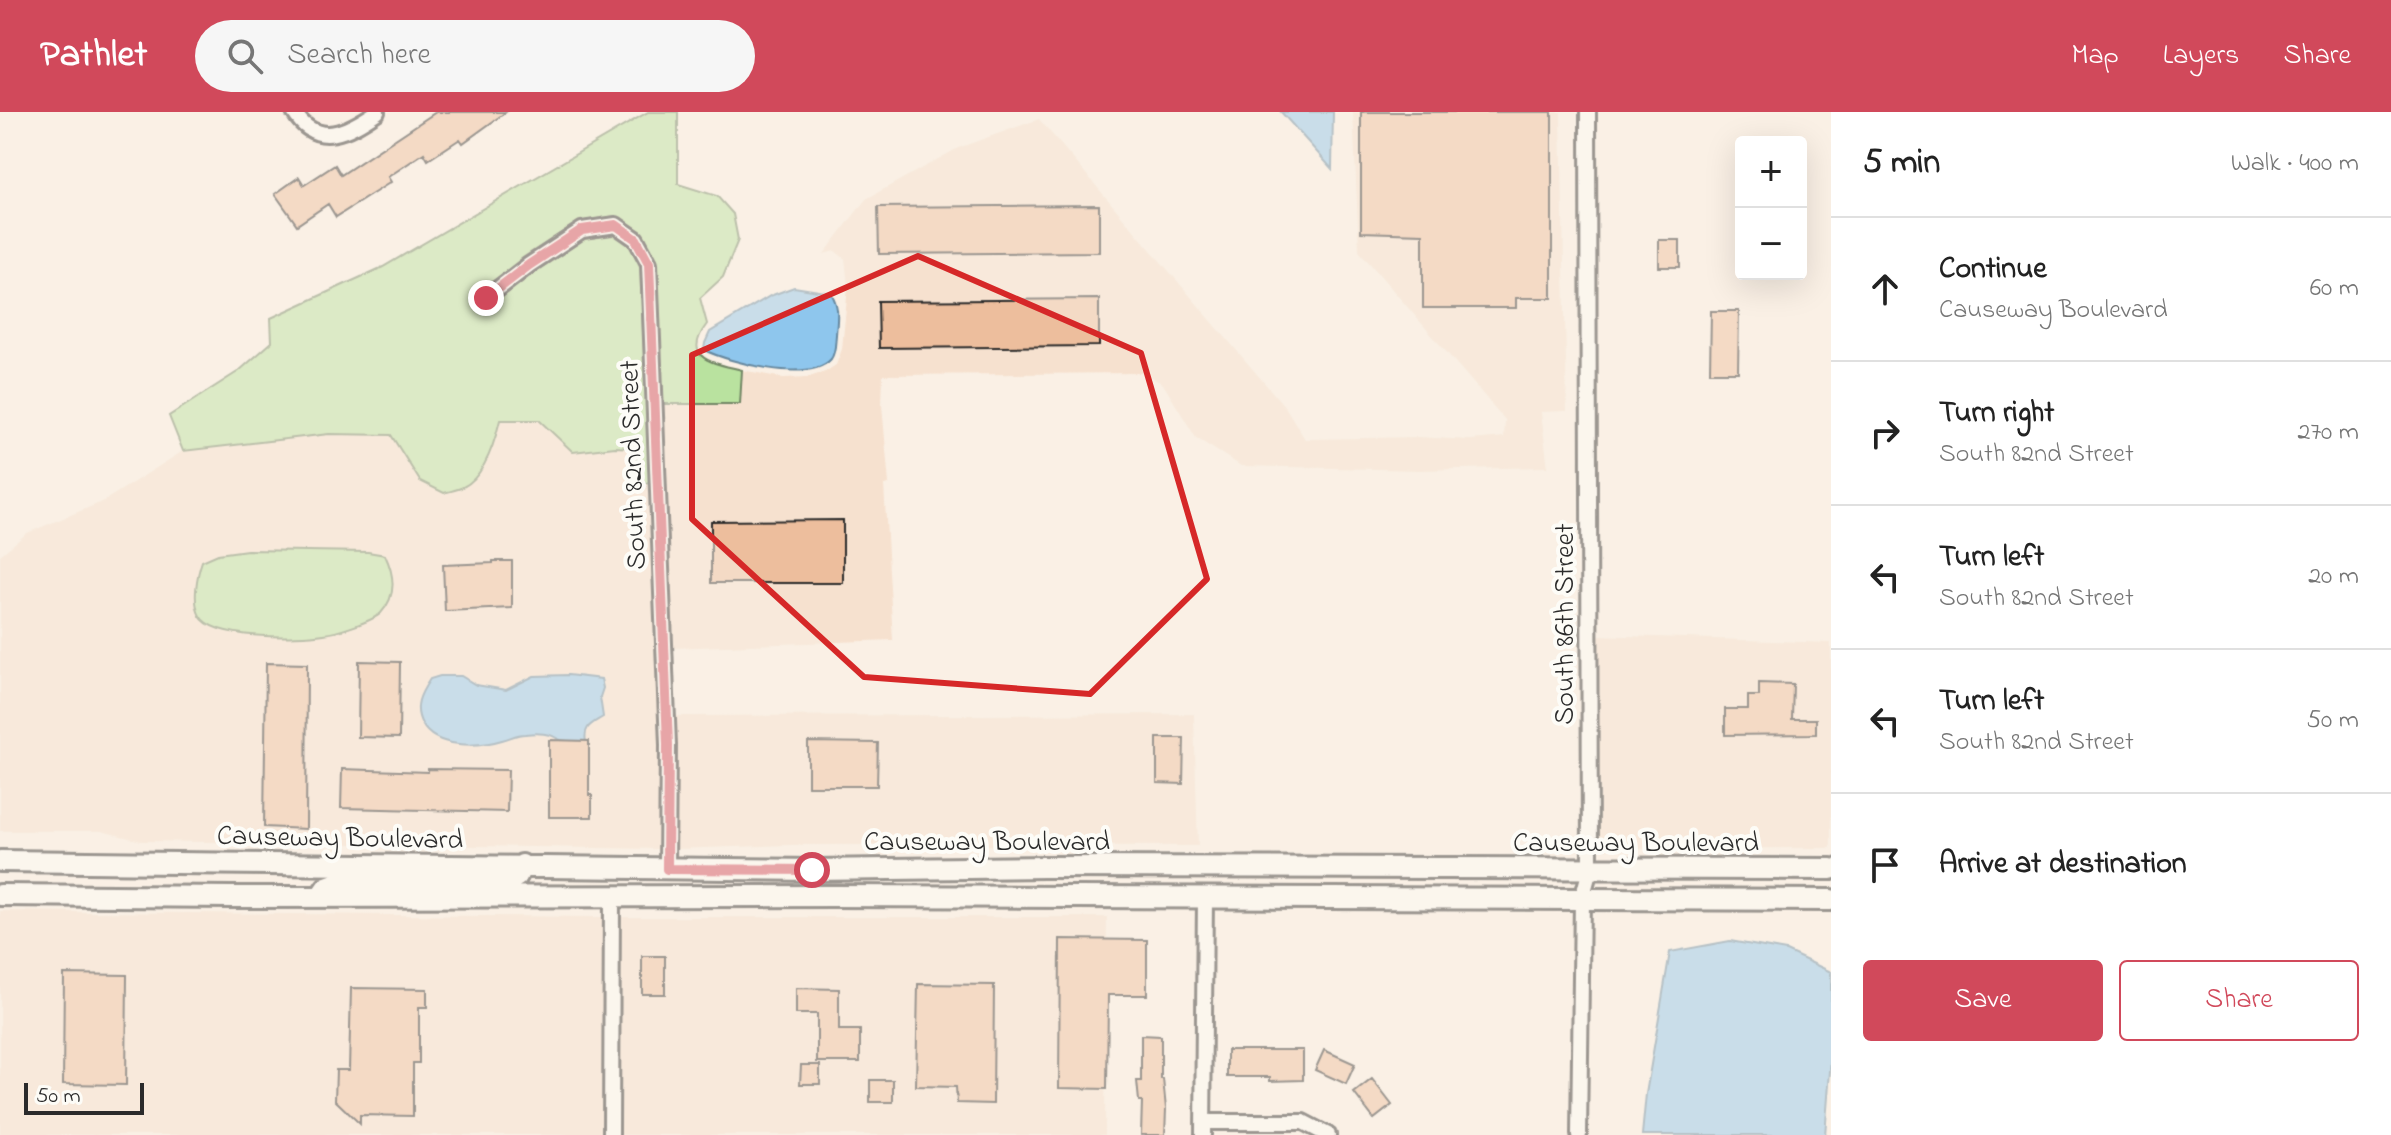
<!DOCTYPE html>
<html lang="en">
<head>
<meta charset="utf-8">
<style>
  body { margin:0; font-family:"Indie Flower",sans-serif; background:#f6f6f6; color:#222 }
  .controls { position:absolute; right:24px; top:24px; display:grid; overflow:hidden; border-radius:8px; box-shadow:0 8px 32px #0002 }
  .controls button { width:72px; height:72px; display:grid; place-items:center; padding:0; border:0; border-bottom:2px solid #e0e0e0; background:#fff; color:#222; font:40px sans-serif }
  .scale { position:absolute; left:24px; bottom:20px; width:120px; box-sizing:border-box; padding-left:8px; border:4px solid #2b2b2b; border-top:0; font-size:22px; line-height:28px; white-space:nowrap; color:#2b2b2b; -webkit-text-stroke:6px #fdfcf7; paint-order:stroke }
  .stop { position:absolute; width:24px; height:24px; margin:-18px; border:6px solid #d1495b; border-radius:50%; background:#fff }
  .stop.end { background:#d1495b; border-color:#fff; box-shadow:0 2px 8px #0008 }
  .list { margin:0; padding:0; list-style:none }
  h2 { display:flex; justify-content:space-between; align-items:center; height:104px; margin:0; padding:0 32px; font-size:34px }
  h2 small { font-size:26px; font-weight:400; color:#767676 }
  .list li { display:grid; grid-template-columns:52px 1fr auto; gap:24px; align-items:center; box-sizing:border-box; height:144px; padding:0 32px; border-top:2px solid #e0e0e0 }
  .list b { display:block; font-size:30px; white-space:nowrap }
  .list p { margin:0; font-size:26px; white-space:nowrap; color:#767676 }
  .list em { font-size:26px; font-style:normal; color:#767676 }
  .actions { display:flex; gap:16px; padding:24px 32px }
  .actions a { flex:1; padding:18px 0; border:2px solid #d1495b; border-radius:8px; text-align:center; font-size:28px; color:#d1495b }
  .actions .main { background:#d1495b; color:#fff }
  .icon { flex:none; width:44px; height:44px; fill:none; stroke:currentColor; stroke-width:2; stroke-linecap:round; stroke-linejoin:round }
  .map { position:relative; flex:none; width:1831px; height:1023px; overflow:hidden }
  header { display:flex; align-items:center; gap:48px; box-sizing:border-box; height:112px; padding:0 40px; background:#d1495b; color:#fff }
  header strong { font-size:38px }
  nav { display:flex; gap:44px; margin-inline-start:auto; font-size:28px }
  .search { width:560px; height:72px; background:#f6f6f6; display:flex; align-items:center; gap:20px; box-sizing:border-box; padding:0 28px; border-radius:44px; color:#767676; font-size:30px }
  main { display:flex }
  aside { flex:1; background:#fff }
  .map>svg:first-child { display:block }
  .built { fill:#f6e1cf; fill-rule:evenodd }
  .green { fill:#b9e29f; stroke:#728665; stroke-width:2 }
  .water { fill:#8ec6ed; stroke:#66889f; stroke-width:2 }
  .building { fill:#edbe9d; stroke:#2b2b2b; stroke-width:2 }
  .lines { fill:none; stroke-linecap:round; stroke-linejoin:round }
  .street-casing { stroke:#2b2b2b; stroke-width:20 }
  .secondary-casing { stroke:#2b2b2b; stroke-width:26 }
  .street { stroke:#fdfcf7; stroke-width:14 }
  .secondary { stroke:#fdfcf7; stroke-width:20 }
  .route { stroke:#d1495b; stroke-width:10 }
  .marked { fill:none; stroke:#d62828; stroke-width:6; stroke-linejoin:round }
  .labels { text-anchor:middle; stroke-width:8; stroke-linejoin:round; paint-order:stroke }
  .street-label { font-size:28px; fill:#2b2b2b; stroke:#fdfcf7 }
</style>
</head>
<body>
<header>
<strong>Pathlet</strong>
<div class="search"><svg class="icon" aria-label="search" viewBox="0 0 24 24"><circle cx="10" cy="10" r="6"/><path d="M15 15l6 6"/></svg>Search here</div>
<nav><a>Map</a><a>Layers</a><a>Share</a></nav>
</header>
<main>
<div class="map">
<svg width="1831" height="1023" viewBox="0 0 1831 1023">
  <rect width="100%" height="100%" fill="#faf0e5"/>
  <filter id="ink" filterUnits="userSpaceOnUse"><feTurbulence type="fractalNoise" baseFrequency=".0125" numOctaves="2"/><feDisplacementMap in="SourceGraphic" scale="16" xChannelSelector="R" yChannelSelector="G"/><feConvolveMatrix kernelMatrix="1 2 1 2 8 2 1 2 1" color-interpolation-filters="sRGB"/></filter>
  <g filter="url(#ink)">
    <path class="built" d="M1353 0H1561L1567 299 1541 300 1548 355 1420 358 1241 354 1196 326 1163 272 1144 261 883 263 882 293 889 372 884 373 893 528 672 536 663 292H739L742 258 783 266 809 265 825 260 836 253 842 237 848 175 845 147 835 139 824 142 866 87 958 36 1039 7 1286 296 1305 327 1419 325 1470 328 1504 325 1505 308 1359 139Z
      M499 308H539L573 340 615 335 635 336 641 370 650 372 660 633 659 737 141 729 101 719H0V443L27 421 102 390 183 339 329 322 391 323 420 369ZM392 458 393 474 389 489 352 514 324 522 258 524ZM568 563 600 585 603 605 588 613 584 621 586 629 561 628 546 622H515L504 628 476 632 436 627 461 564 476 573 506 578 534 564Z
      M1598 523 1831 531V736L1599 737Z
      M1194 602 1198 734 793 733 675 737V604Z
      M0 799 603 805V1023H0Z
      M620 805H1107L1105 1023H619Z"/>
    <path class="green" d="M648 0H678V72L717 84 733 102 738 128 723 165 700 186 707 212C680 248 715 251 742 258L740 292H663L657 150 641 119 615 104 578 110 524 145 474 184 484 199 533 161 584 127 614 123 630 134 640 154 650 372 641 370 634 336 615 335 573 340 539 308H500C495 329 484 365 463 375 457 378 450 379 444 381L420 369 391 323 329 322 183 339 169 304 239 259 272 230 271 206 383 155Z
      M247 438 368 440 385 443C394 462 397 484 381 501 373 509 336 521 324 522 298 526 213 528 200 504 192 490 197 463 202 449L218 442Z"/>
    <path class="water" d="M1281 0H1333L1332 57Z
      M794 175 831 181C840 196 837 205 836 223 835 231 836 240 831 247 809 272 729 250 704 238L705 231 710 220 770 184Z
      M568 563 601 567 603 576 600 585 603 605C592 612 583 614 586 630 579 629 569 630 561 628 557 627 554 624 550 623 543 621 533 621 525 622 516 622 511 626 502 628 479 635 435 637 422 612 413 595 420 582 430 567L440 564H461L476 573 506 578 534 564Z
      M1730 829 1786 839 1831 860V946L1825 1023H1642L1646 982 1670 840Z"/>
    <path class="building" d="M436 0H506L463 31 460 27 428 48 424 41 388 65 391 70 336 105 328 92 297 113 275 82 299 65 304 73 335 53 341 63Z
      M1361 0H1552V186H1516V196H1423V122L1361 120Z
      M1099 93V140L879 142 878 95Z
      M1659 128H1680V155H1659Z
      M1099 187V234L879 236 878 189Z
      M1711 199H1739L1738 260H1710Z
      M843 408V471H711V409Z
      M493 449H512V496L445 499 443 453 493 451Z
      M359 549 400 550 399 626 358 625Z
      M266 551 307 552 306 717 264 715Z
      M1759 571 1793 572 1792 607H1816V622L1725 623V597H1748V584H1759Z
      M1157 626H1184L1183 672 1157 671Z
      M549 628 589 629V683H592V705H549Z
      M808 630 878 631 877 674H808Z
      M342 657 428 660V657L508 658 507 700 341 696Z
      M1060 827 1147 828V883H1108L1107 977 1059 976Z
      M642 844H665V882H642Z
      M64 862 127 863 126 973 63 972Z
      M918 872 994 873 993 992 957 991 956 975 916 974Z
      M351 876 427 877V895H419V951H413V1004L360 1003V1012L335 988 336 958H349Z
      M796 876 839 877V918H860V950H817V902H796Z
      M1141 923 1161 924V967H1163L1166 997 1165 1023H1141L1142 989H1139L1137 969H1141Z
      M1227 938H1303V968L1270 969V965H1227Z
      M1324 938 1355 952 1346 972 1315 958Z
      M801 953H820V972H800Z
      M1372 967 1392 993 1374 1007 1354 981Z
      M870 968H893V990H870Z"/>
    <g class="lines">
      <g class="street-casing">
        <path id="street" d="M294 0C317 38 349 19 377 0
          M486 186 529 153 582 118 616 113 636 127 649 151 668 633 667 757
          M1203 1010H1303L1328 1023
          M611 1023 612 783
          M1203 1023 1205 785
          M1579 1023 1582 787 1590 757 1588 0"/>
      </g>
      <g class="secondary-casing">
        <path id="secondary" d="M0 749 812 758 1044 755 1831 757
          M0 783 230 785 833 784 1831 788
          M320 785 327 775 341 770 510 768 517 764 522 753"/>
      </g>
      <use href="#street" class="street"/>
      <use href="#secondary" class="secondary"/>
    </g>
  </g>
  <g class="lines" filter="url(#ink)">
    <path class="route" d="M486 186 529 153 582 118 616 113 636 127 649 151 668 633 667 757 812 758"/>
  </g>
  <path d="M0 0H1831V1023H0ZM918 144 1141 241 1207 467 1090 582 864 565 692 407V243Z" fill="#faf0e5" fill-opacity=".55" fill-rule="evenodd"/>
  <path class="marked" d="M918 144 1141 241 1207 467 1090 582 864 565 692 407V243Z"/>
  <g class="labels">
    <g class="street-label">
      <text transform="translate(631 353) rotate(-92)" y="10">South 82nd Street</text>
      <text transform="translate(1563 512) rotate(-90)" y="10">South 86th Street</text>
      <text transform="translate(340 724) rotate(1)" y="10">Causeway Boulevard</text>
      <text x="987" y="738">Causeway Boulevard</text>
      <text x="1636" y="739">Causeway Boulevard</text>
    </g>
  </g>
</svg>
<div class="controls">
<button>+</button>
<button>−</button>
</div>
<div class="scale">50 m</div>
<div class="stop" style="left:812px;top:758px"></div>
<div class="stop end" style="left:486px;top:186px"></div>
</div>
<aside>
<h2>5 min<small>Walk · 400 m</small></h2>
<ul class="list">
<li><svg class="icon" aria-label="ahead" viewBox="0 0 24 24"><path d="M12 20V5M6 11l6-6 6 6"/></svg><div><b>Continue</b><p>Causeway Boulevard</p></div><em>60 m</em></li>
<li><svg class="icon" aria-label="right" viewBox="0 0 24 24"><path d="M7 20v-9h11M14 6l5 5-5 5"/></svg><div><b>Turn right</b><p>South 82nd Street</p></div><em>270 m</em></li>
<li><svg class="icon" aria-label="left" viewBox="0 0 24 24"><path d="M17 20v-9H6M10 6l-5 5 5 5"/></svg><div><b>Turn left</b><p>South 82nd Street</p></div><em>20 m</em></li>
<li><svg class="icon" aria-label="left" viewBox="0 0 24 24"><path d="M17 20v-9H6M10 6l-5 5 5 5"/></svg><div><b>Turn left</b><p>South 82nd Street</p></div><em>50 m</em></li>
<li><svg class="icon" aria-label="arrive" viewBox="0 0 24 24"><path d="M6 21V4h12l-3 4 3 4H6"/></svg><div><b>Arrive at destination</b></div></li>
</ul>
<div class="actions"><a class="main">Save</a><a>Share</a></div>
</aside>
</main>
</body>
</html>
